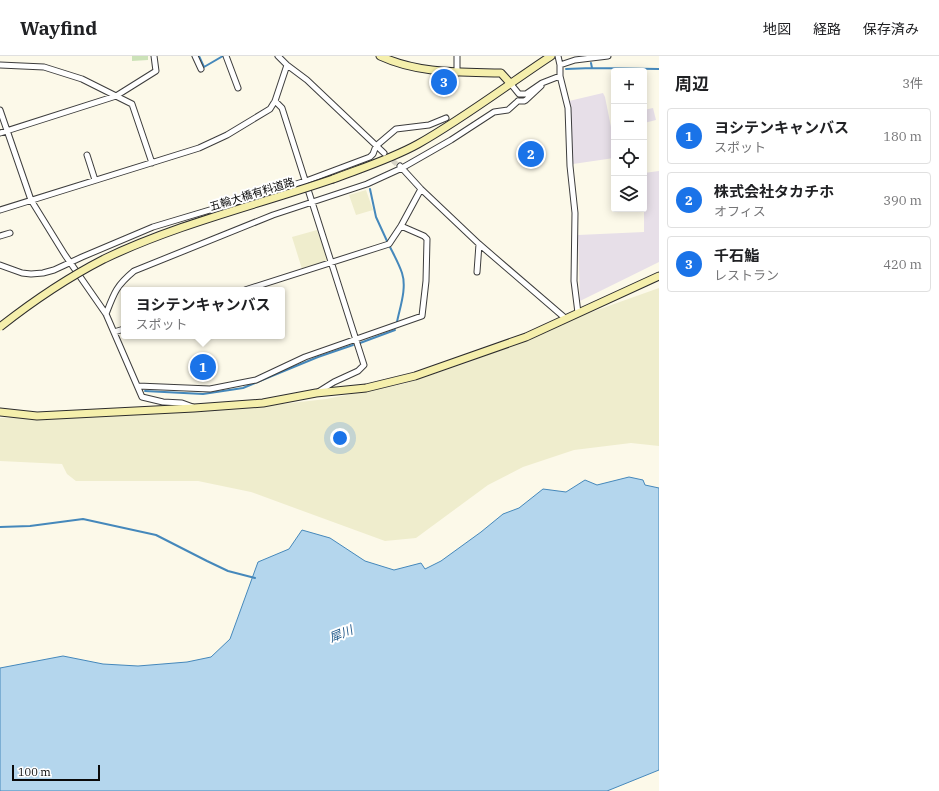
<!DOCTYPE html>
<html lang="ja">
<head>
<meta charset="utf-8">
<style>
  body { margin:0; font-family:"IBM Plex Serif","Noto Sans JP",serif; background:#f2f2f2; color:#202124 }
  .controls { position:absolute; right:12px; top:12px; display:grid; overflow:hidden; border-radius:4px; box-shadow:0 2px 10px #0003 }
  .controls button { width:36px; height:36px; display:grid; place-items:center; padding:0; border:0; border-bottom:1px solid #e0e0e0; background:#fff; color:#202124; font:20px sans-serif }
  .scale { position:absolute; left:12px; bottom:10px; width:88px; box-sizing:border-box; padding-left:4px; border:2px solid #0a0a0a; border-top:0; font-size:11px; line-height:14px; white-space:nowrap; color:#0a0a0a; -webkit-text-stroke:3px #fff; paint-order:stroke }
  .you { position:absolute; left:340px; top:382px; width:14px; height:14px; margin:-10px; border:3px solid #fff; border-radius:50%; background:#1a73e8; box-shadow:0 0 0 6px #1a73e833 }
  .badge { display:grid; place-items:center; width:26px; height:26px; border-radius:50%; background:#1a73e8; color:#fff; font-size:13px; font-weight:700 }
  .pin { position:absolute; translate:-50% -50%; border:2px solid #fff; box-shadow:0 1px 4px #0006 }
  .popup { position:absolute; left:121px; top:231px; width:164px; height:52px; box-sizing:border-box; display:grid; place-content:center; border-radius:4px; background:#fff; filter:drop-shadow(0 1px 3px #0005); font-size:13px; white-space:nowrap; color:#757577 }
  .popup b { font-size:15px; color:#202124 }
  .popup::after { content:''; position:absolute; left:50%; top:100%; margin-left:-8px; border:8px solid transparent; border-top-color:#fff }
  .list { margin:0; padding:0; list-style:none }
  h2 { display:flex; justify-content:space-between; align-items:center; height:52px; margin:0; padding:0 16px; font-size:17px }
  h2 small { font-size:13px; font-weight:400; color:#757577 }
  .list li { display:grid; grid-template-columns:26px 1fr auto; gap:12px; align-items:center; box-sizing:border-box; height:56px; margin:0 8px 8px; padding:0 8px; border:1px solid #e0e0e0; border-radius:4px }
  .list b { display:block; font-size:15px; white-space:nowrap }
  .list p { margin:0; font-size:13px; white-space:nowrap; color:#757577 }
  .list em { font-size:13px; font-style:normal; color:#757577 }
  .icon { flex:none; width:22px; height:22px; fill:none; stroke:currentColor; stroke-width:2; stroke-linecap:round; stroke-linejoin:round }
  .map { position:relative; flex:none; width:659px; height:735px; overflow:hidden }
  header { display:flex; align-items:center; gap:24px; box-sizing:border-box; height:56px; padding:0 20px; background:#fff; border-bottom:1px solid #e0e0e0 }
  header strong { font-size:19px }
  nav { display:flex; gap:22px; margin-inline-start:auto; font-size:14px }
  main { display:flex }
  aside { flex:1; background:#fff }
  .map>svg:first-child { display:block }
  .industrial { fill:#e7dfe8 }
  .farmland { fill:#efedcd }
  .green { fill:#cce2b8 }
  .water { fill:#b4d6ed; stroke:#4588bb }
  .lines { fill:none; stroke-linecap:round; stroke-linejoin:round }
  .stream { stroke:#4588bb; stroke-width:2 }
  .street-tunnel { stroke:#d8d5c8; stroke-width:5; stroke-dasharray:5 2.5; stroke-linecap:butt }
  .street-casing { stroke:#3d3d3d; stroke-width:7 }
  .secondary-casing { stroke:#2c2c2c; stroke-width:9 }
  .street { stroke:#fff; stroke-width:5 }
  .secondary { stroke:#f5efac; stroke-width:7 }
  .secondary-bridge-casing { stroke:#2c2c2c; stroke-width:9; stroke-linecap:butt }
  .secondary-bridge { stroke:#f5efac; stroke-width:7 }
  .labels { text-anchor:middle; stroke-width:4; stroke-linejoin:round; paint-order:stroke }
  .street-label { font-size:11px; fill:#0a0a0a; stroke:#fff }
  .water-label { font-size:12px; font-style:italic; fill:#245b8b; stroke:#fff }
</style>
</head>
<body>
<header>
<strong>Wayfind</strong>
<nav><a>地図</a><a>経路</a><a>保存済み</a></nav>
</header>
<main>
<div class="map">
<svg width="659" height="735" viewBox="0 0 659 735">
  <rect width="100%" height="100%" fill="#fcf9e9"/>
  <path class="industrial" d="M603 37 605 41 611 71H614V102L573 108 569 45Z
    M653 52 656 64 644 67V54Z
    M659 115V206L580 245 578 179 644 176V117Z"/>
  <path class="farmland" d="M366 134 373 154 356 159 349 139Z
    M317 174 328 205 302 213 292 181Z
    M659 232V390L631 387 574 394 523 411 488 429 416 482 385 485 251 436 198 425H76L67 418 62 408 0 405V362L119 358 256 351 326 343 403 328 467 307 528 283 572 263Z"/>
  <path class="green" d="M132 0H148V4L132 5Z"/>
  <path class="water" d="M629 421 643 424 645 429 659 432V714L607 735H0V612L63 600 103 608 138 610 187 606 211 601 230 583 258 506 289 493 302 474 330 482 365 505 394 514 421 507 425 513 441 505 481 476 503 458 519 452 543 433 566 436 585 424 597 429Z"/>
  <g class="lines">
    <path class="stream" d="M199 0 204 11 223 0
      M591 7 592 12 659 13
      M566 13 592 12
      M370 133 376 161 387 185
      M390 191C394 199 399 208 402 217 407 232 400 251 397 266
      M360 287 395 274
      M145 335 203 338 243 332 318 301 353 289
      M0 471 30 470 83 463 156 479 207 505 228 515 255 522"/>
    <path class="street-tunnel" d="M387 100 399 110"/>
    <g class="street-casing">
      <path id="street" d="M195 0 201 13
        M226 0 238 32
        M278 0 287 9 307 24 384 97
        M558 0 560 9V20L568 52 570 110 575 157 574 225 578 257
        M0 9 44 11 82 23 116 40 156 15 154 0
        M560 9 575 4 608 0
        M457 17V0
        M510 27 519 38H526L542 27 560 20
        M275 45 282 52 364 309 358 315 334 326 318 336
        M518 45H524L526 44 541 30
        M0 54 31 144 65 199 106 258 142 341 163 346 182 347 193 351
        M0 77 116 40 132 48 152 107
        M87 99 95 124
        M400 110 421 133 479 188 565 262
        M0 154 199 92 227 79 270 53 275 45 287 9
        M0 180 10 177
        M0 209 22 217 31 218 43 217 54 214 82 201 153 171 306 125 370 101 373 98 376 90 396 73 429 69 446 62
        M477 216 479 188
        M245 234 389 188 401 170 421 133
        M106 258C114 237 116 230 134 215L273 159 367 128 402 112 451 84 494 56 508 54 518 45
        M114 276 124 273
        M138 330 210 333 256 324 305 301 422 260 426 225 427 183 424 180 401 170"/>
    </g>
    <g class="secondary-casing">
      <path id="secondary" d="M380 0C419 18 460 16 501 17L510 27
        M333 123C362 112 391 103 418 88 464 62 507 29 551 0
        M0 356 37 360 194 352 263 347 316 337 366 332 415 320 526 281 659 220"/>
    </g>
    <use href="#street" class="street"/>
    <use href="#secondary" class="secondary"/>
    <g class="secondary-bridge-casing">
      <path id="secondary-bridge" d="M0 271C33 245 67 222 104 203 177 168 257 149 333 123"/>
    </g>
    <use href="#secondary-bridge" class="secondary-bridge"/>
  </g>
  <g class="labels">
    <g class="street-label">
      <text transform="translate(252 138) rotate(-17)" y="4">五輪大橋有料道路</text>
    </g>
    <g class="water-label">
      <text transform="translate(341 578) rotate(-22)" y="4">犀川</text>
    </g>
  </g>
</svg>
<div class="controls">
<button>+</button>
<button>−</button>
<button><svg class="icon" aria-label="locate" viewBox="0 0 24 24"><circle cx="12" cy="12" r="6"/><path d="M12 2v4M12 18v4M2 12h4M18 12h4"/></svg></button>
<button><svg class="icon" aria-label="layers" viewBox="0 0 24 24"><path d="M12 4l9 5-9 5-9-5zM3 14l9 5 9-5"/></svg></button>
</div>
<div class="scale">100 m</div>
<div class="you"></div>
<div class="pin badge" style="left:203px;top:311px">1</div>
<div class="popup"><b>ヨシテンキャンバス</b>スポット</div>
<div class="pin badge" style="left:531px;top:98px">2</div>
<div class="pin badge" style="left:444px;top:26px">3</div>
</div>
<aside>
<h2>周辺<small>3件</small></h2>
<ul class="list">
<li><span class="badge">1</span><div><b>ヨシテンキャンバス</b><p>スポット</p></div><em>180 m</em></li>
<li><span class="badge">2</span><div><b>株式会社タカチホ</b><p>オフィス</p></div><em>390 m</em></li>
<li><span class="badge">3</span><div><b>千石鮨</b><p>レストラン</p></div><em>420 m</em></li>
</ul>
</aside>
</main>
</body>
</html>
